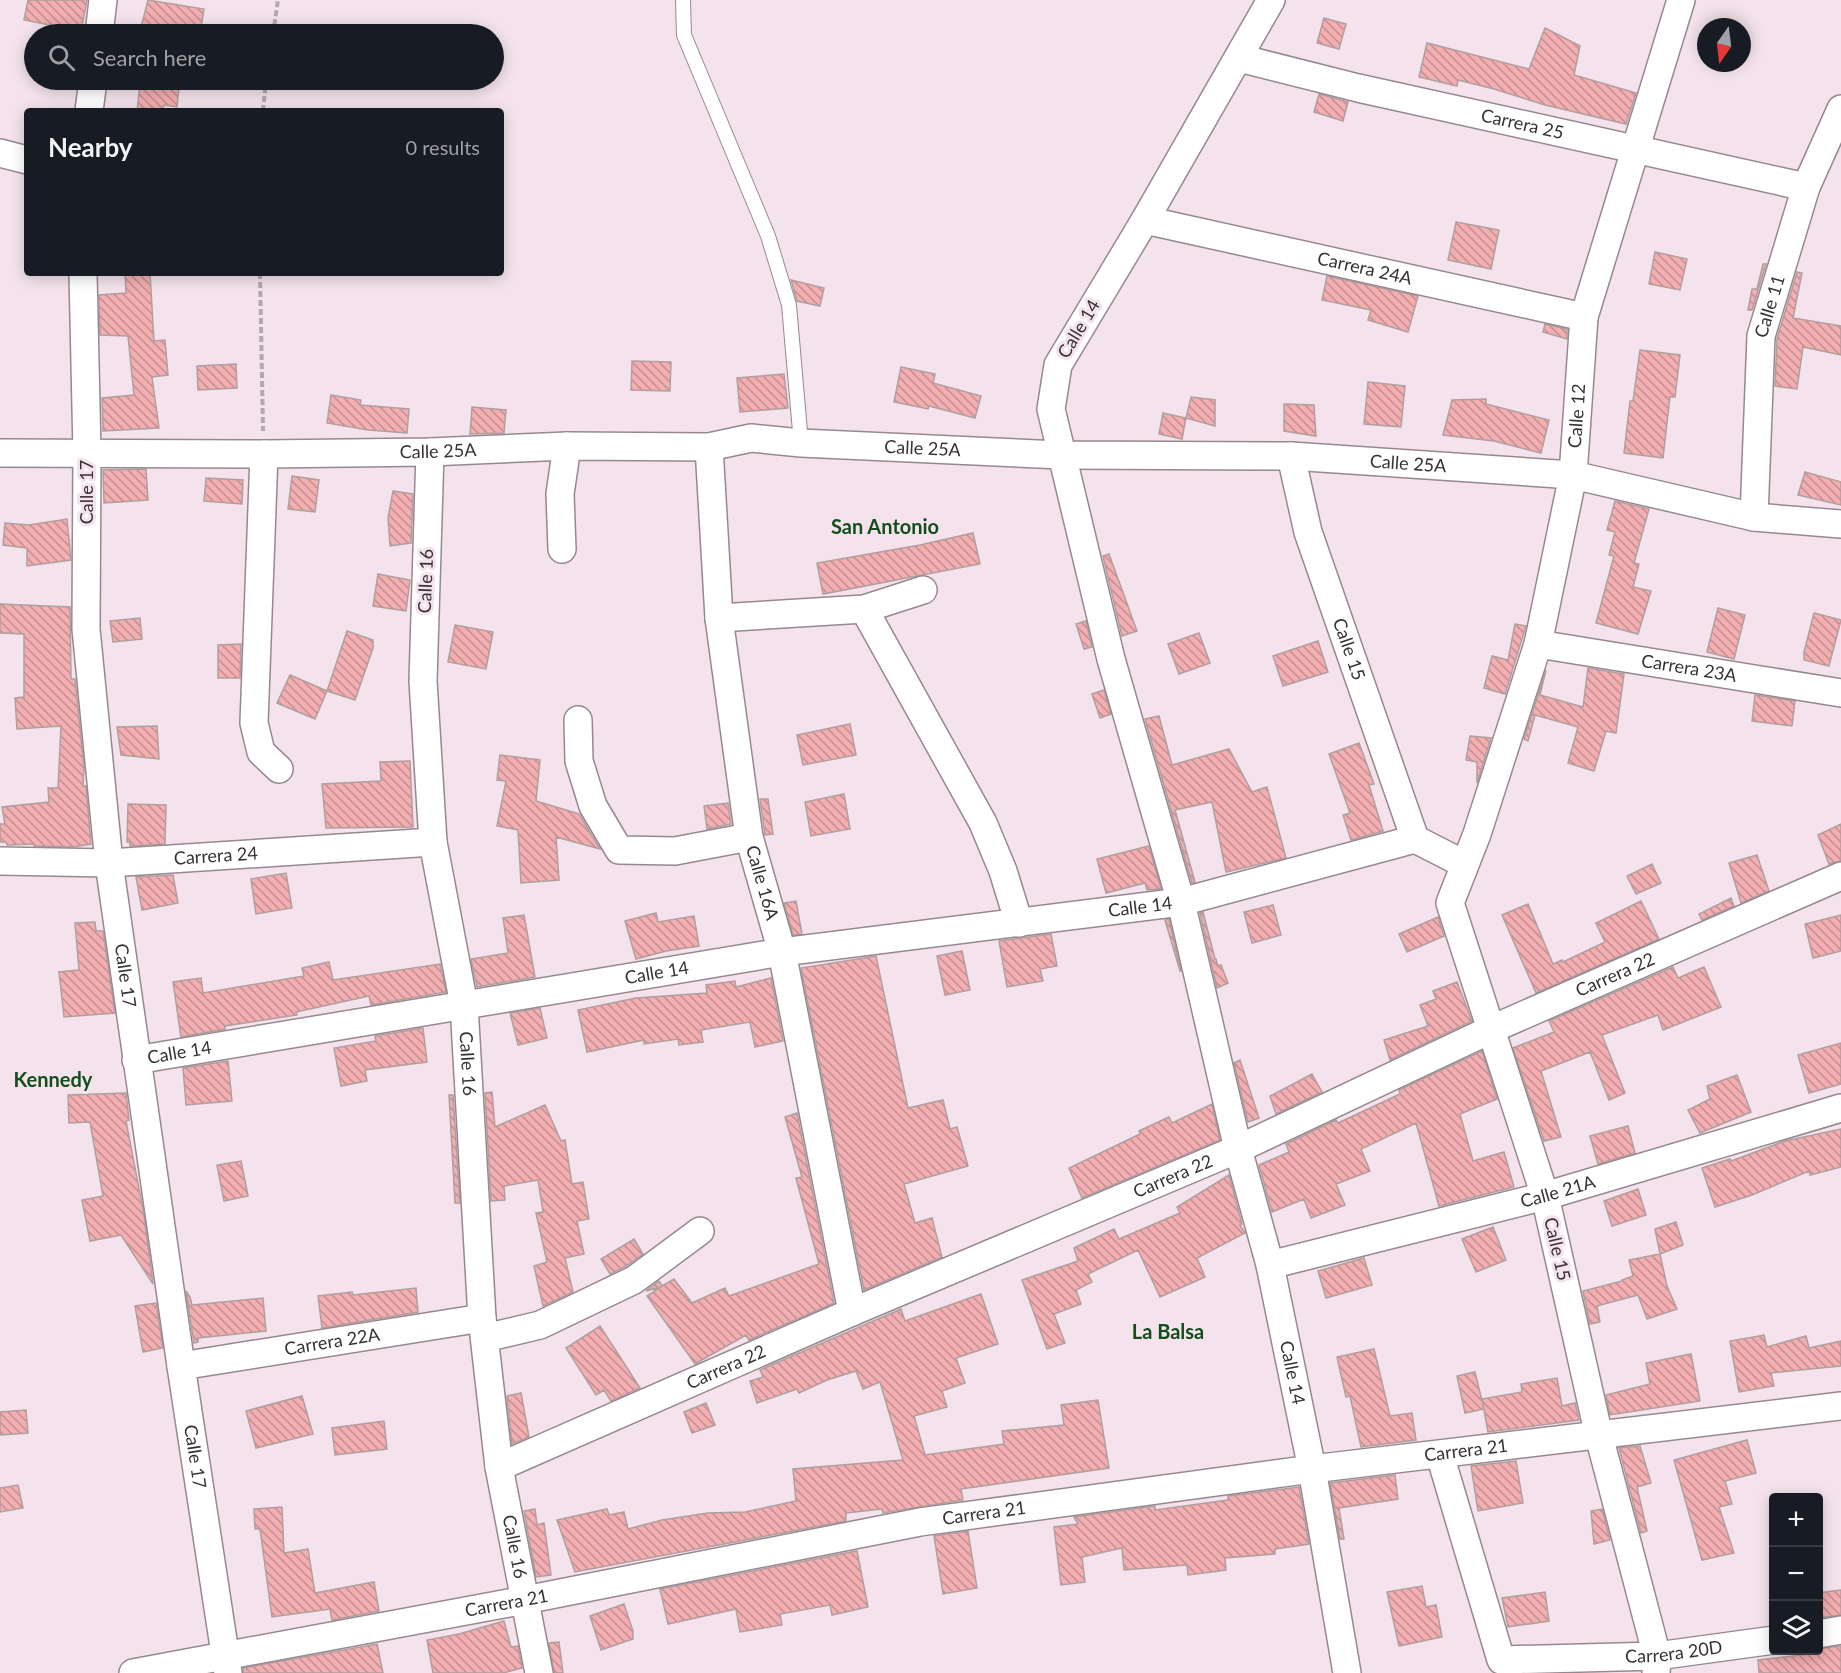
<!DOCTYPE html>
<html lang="en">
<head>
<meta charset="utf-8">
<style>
  body { margin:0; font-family:Lato,sans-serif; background:#20242c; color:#f1f3f6 }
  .controls { position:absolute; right:18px; bottom:18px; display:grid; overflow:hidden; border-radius:6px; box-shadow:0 3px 15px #0003 }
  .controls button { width:54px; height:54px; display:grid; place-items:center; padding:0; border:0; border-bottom:2px solid #363941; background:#171b24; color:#f1f3f6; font:30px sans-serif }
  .compass { position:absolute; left:1697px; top:18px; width:54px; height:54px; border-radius:50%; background:#171b24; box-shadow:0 3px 15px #0003; rotate:194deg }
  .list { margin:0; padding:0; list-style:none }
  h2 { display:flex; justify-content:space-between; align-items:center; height:78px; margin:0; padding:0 24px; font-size:26px }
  h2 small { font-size:20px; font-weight:400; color:#9ea1a6 }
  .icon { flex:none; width:33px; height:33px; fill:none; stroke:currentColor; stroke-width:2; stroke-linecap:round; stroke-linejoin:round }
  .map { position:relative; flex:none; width:1841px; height:1673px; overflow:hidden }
  .search { position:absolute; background:#171b24; box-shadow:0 3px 15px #0003; left:24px; top:24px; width:480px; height:66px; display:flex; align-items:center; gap:15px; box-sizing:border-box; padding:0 21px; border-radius:33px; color:#9ea1a6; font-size:22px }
  .panel { position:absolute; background:#171b24; box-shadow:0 3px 15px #0003; left:24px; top:108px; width:480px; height:168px; border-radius:6px }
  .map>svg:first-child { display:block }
  .building { fill:url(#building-back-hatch); stroke:#b19f9f; stroke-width:1.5 }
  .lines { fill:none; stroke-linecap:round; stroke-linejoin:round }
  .service-casing { stroke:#978890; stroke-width:16 }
  .minor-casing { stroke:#978890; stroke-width:30 }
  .path { stroke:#b4a7ae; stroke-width:4; stroke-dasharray:6 3; stroke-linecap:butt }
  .service { stroke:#fff; stroke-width:14 }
  .minor { stroke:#fff; stroke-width:27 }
  .labels { text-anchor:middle; stroke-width:6; stroke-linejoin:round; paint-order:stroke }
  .street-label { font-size:18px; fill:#373134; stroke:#f4e3ec }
  .neighbourhood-label { font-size:20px; font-weight:bold; fill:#134d1b; stroke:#f4e3ec }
</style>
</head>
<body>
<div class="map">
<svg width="1841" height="1673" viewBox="0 0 1841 1673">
  <defs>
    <pattern id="building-back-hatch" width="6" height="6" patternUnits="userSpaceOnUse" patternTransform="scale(1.5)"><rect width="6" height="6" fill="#f2aeb0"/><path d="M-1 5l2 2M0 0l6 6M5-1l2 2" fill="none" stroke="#c58e90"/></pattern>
  </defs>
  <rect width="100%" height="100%" fill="#f4e3ec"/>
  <path class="building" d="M28 0H87L81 31 24 20Z
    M148 0 204 9 200 34 141 27Z
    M1324 18 1346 24 1339 49 1317 43Z
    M1545 28 1580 46 1574 75 1636 93 1626 124 1545 105 1494 89 1458 80 1457 86 1419 77 1427 43 1529 69Z
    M140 84 179 87 177 107 164 105 163 111H137Z
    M1319 94 1348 102 1343 121 1314 112Z
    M1456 222 1499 230 1491 269 1448 260Z
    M1655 252 1687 259 1680 290 1649 284Z
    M1763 264H1766L1752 310H1748L1752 289H1757Z
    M1797 272 1802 273 1793 318 1841 326V355L1803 347 1797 389 1775 386 1777 339Z
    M125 273H150L154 341 165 340 168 375 152 377 159 428 103 431 102 398 134 395 128 336 100 335 99 295 126 293Z
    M1327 276 1418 296 1408 332 1368 320 1371 310 1322 300Z
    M791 280 824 288 820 306 797 301Z
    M1545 324 1567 329V339L1543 332Z
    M1640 350 1680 355 1675 397H1670L1663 458 1624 453 1630 401H1633Z
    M632 361 671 362 670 391 631 390Z
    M236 364 237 388 198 390 197 366Z
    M901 367 935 374 933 383 981 396 975 418 929 406 928 409 894 402Z
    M784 374 788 408 740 412 737 378Z
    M1368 382 1405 386 1401 427 1364 424Z
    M331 395 361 400 360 405 409 409 407 433 368 430 327 423Z
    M1191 397 1215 400V426L1186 418Z
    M1486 399V404L1549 420 1541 453 1494 441 1443 435 1452 400Z
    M1284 404 1314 405 1316 436 1284 431Z
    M472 407 506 410 504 433 470 434Z
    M1163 413 1186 418 1182 439 1159 434Z
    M146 469 148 500 104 503 103 470Z
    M1805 472 1841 482V505L1798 495Z
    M292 476 319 480 315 512 288 509Z
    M206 478 243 480 242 504 204 501Z
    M393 491 413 494 411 543 390 546 388 518Z
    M1615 501 1649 509 1634 563 1639 564 1633 587 1651 591 1638 634 1596 623 1614 556 1609 555 1615 532 1607 530Z
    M67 519 71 560 27 566V548L3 545 5 523 29 525Z
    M973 533 980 564 823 594 817 563 920 545Z
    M1109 554 1137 631 1122 636 1103 556Z
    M378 574 410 580 406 611 373 606Z
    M0 604 70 607 71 679H75L84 768 83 786H86L91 844 73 847 34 846V844L7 845 6 842H0V824H5L2 807 49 802 48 788H58L61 726 17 729 15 698 24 697V634L0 633Z
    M1718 608 1745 615 1734 659 1707 652Z
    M1814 613 1841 620 1829 666 1804 660V652Z
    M140 618 142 639 113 642 110 621Z
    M1086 621 1092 647 1084 649 1076 624Z
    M1515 624 1526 626 1505 694 1484 688 1492 656 1508 660Z
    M455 625 493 632 486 669 448 662Z
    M347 631 373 640V648L355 700 327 691Z
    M1199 633 1210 663 1179 674 1168 644Z
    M1318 641 1328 672 1283 686 1273 656Z
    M241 644 240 678H218V645Z
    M1588 668 1624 674 1616 733 1606 731 1594 771 1568 763 1578 727 1535 715 1528 741 1524 739 1546 670 1540 695 1583 707Z
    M290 675 327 691 315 719 277 703Z
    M1104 690 1111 714 1100 718 1092 694Z
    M1755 695 1795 701 1792 726 1752 721Z
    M1159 716 1172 765 1229 749 1252 792 1267 787 1286 858 1226 872 1212 802 1175 810 1195 882 1192 883 1145 719Z
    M850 724 856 755 803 765 797 735Z
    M157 726 159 759 121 755 117 727Z
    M1470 736 1491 738 1477 783V762L1466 760Z
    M1359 743 1374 784 1369 785 1383 831 1351 840 1343 815 1350 813 1329 754Z
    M500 755 540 760 536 801 579 814 600 849 556 837 559 880 521 883 518 830 497 826 506 781 497 780Z
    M410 761 413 827 326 828 322 784 381 781 380 762Z
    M844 794 850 829 811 836 805 802Z
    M760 799H768L773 834 765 835Z
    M728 803 731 824 707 829 704 806Z
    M128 804 166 805 165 844 130 846V842H127Z
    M1841 824V861L1829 864 1818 835Z
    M1149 846 1161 889 1147 890 1145 883 1106 893 1097 859Z
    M1757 855 1769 891 1741 903 1729 863Z
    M1652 864 1661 883 1636 894 1627 876Z
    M286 873 292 908 256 914 251 879Z
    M173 875 178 903 142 910 136 877Z
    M1731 898 1734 906 1702 920 1699 914Z
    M796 901 802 934 793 935 784 903Z
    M1641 901 1659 939 1536 993 1502 915 1528 904 1553 964 1562 960 1563 962 1605 942 1596 923Z
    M1273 905 1281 935 1252 943 1244 912Z
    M1203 912 1215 959H1216L1218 966 1221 965 1228 983 1217 988 1200 913Z
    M656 913 658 922 694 916 699 946 666 951 636 959 625 921Z
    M524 915 535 977 477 987 471 959 508 953 503 918Z
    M1841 915V951L1813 958 1805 924Z
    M1438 917 1444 936 1407 952 1399 934Z
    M1169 919 1181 971H1180L1165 920Z
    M95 922 96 931H103L115 1013 64 1017 59 972 79 970 75 923Z
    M1051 934 1057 966 1040 969 1043 981 1007 987 999 941Z
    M962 951 970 990 945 995 937 956Z
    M876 956 908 1108 943 1100 950 1129 957 1127 968 1166 904 1184 915 1223 932 1218 942 1257 864 1290 801 968Z
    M329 962 333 980 440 964 446 992 371 1005 369 996 296 1012 297 1015 225 1026V1029L181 1037 173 982 201 978 203 993 304 976 302 968Z
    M1673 967 1678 978 1704 967 1721 1007 1663 1030 1658 1015 1602 1035 1625 1093 1609 1100 1590 1052 1541 1071 1561 1137 1544 1141 1513 1048 1554 1032 1549 1021Z
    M771 978 783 1041 755 1047 750 1022 701 1030 703 1042 679 1045 678 1039 644 1044V1040L587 1052 578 1010 636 998 707 993 706 985 735 981 736 987Z
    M1457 982 1472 1021 1390 1060 1384 1040 1428 1026 1420 1005 1436 999 1433 991Z
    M540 1008 547 1038 518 1045 510 1013Z
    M423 1028 427 1062 365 1070 367 1081 341 1086 334 1048 376 1041 375 1036Z
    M1841 1043V1084L1809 1093 1798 1055Z
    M1482 1051 1497 1099 1460 1114 1473 1161 1504 1152 1514 1187 1439 1206 1416 1123 1361 1149 1370 1171 1336 1184 1345 1205 1311 1218 1304 1199 1272 1212 1259 1165 1289 1152 1286 1144 1336 1120 1338 1123 1400 1094 1399 1090Z
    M1240 1060 1259 1118 1248 1122 1234 1063Z
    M228 1061 232 1101 186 1105 183 1068Z
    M1312 1074 1322 1092 1276 1114 1270 1096Z
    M1737 1075 1751 1112 1700 1133 1688 1110 1710 1099 1707 1086Z
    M492 1092 495 1127 545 1105 561 1141 565 1140 572 1184 583 1182 589 1219 577 1221 584 1254 565 1258 573 1292 543 1306 534 1266 547 1262 536 1213 543 1212 538 1180 504 1186 505 1200 491 1201 485 1093Z
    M126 1093 129 1120 126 1121 144 1215 153 1284 121 1235 90 1241 82 1200 103 1196 90 1122 69 1123 68 1095Z
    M449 1095H453L460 1203H455Z
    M1212 1104 1220 1140 1082 1198 1069 1168 1140 1134 1139 1131 1169 1117 1172 1123Z
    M797 1113 834 1303 749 1340 746 1335 695 1364 647 1296 661 1287 646 1291 659 1281 662 1286 674 1279 692 1303 725 1288 729 1296 819 1264 796 1178 802 1177 785 1117Z
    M1628 1126 1635 1153 1598 1164 1590 1136Z
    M1841 1129V1167L1810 1175 1809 1171 1752 1195 1715 1207 1702 1168 1730 1159 1731 1161 1785 1141Z
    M241 1161 248 1196 224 1201 217 1165Z
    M1229 1175 1242 1224 1240 1225 1245 1233 1197 1258 1205 1277 1160 1297 1138 1250 1088 1274 1092 1282 1076 1290 1081 1304 1054 1314 1065 1343 1047 1349 1022 1280 1078 1261 1074 1248 1114 1229 1119 1239 1180 1213 1177 1207Z
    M1638 1189 1646 1215 1612 1226 1604 1201Z
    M1676 1222 1683 1245 1660 1254 1655 1229Z
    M1493 1227 1506 1260 1476 1272 1462 1239Z
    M634 1239 643 1254 626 1266 610 1274 601 1259Z
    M1660 1254 1667 1286 1677 1309 1647 1319 1638 1295 1597 1306 1600 1322 1590 1324 1583 1291 1622 1281V1280L1633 1276 1629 1260Z
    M1364 1258 1372 1285 1326 1298 1318 1271Z
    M416 1288 418 1312 322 1328 318 1296 352 1292 353 1295Z
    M186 1291 190 1297 192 1305 263 1298 266 1331 198 1338V1342L194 1343Z
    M981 1294 998 1344 956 1358 965 1383 942 1391 947 1407 914 1416 925 1455 1004 1444 1002 1431 1064 1425 1061 1405 1098 1400 1109 1468 961 1489 963 1500 883 1513 882 1509 846 1513V1521L575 1572 557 1520 607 1509 609 1515 624 1512 628 1529 662 1520 708 1513 745 1512 796 1501 793 1469 903 1460 880 1382 863 1389 856 1371 827 1380 799 1393 797 1389 757 1403 750 1381 763 1377 760 1370 901 1309 905 1321Z
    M156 1303 163 1348 143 1352 135 1306Z
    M600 1326 640 1388 611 1401 604 1390 596 1395 566 1348Z
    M1764 1335 1767 1347 1806 1336 1809 1348 1841 1341V1366L1771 1373 1774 1386 1739 1392 1730 1341Z
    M1374 1349 1390 1416 1412 1413 1416 1440 1361 1447 1350 1396 1346 1397 1337 1357Z
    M1691 1354 1700 1401 1610 1415 1606 1395 1650 1384 1646 1363Z
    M1475 1372 1484 1409 1465 1413 1457 1376Z
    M1557 1378 1562 1406 1575 1403 1579 1420 1488 1432 1482 1399 1522 1392 1521 1384Z
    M521 1393 529 1437 512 1444 507 1396Z
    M302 1396 313 1434 256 1448 246 1411Z
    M706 1403 715 1425 692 1433 684 1412Z
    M26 1410 28 1433 0 1435V1412Z
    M384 1421 387 1449 335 1455 332 1428Z
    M1747 1440 1756 1473 1725 1481 1732 1504 1719 1507 1734 1553 1702 1560 1674 1460Z
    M1640 1446 1651 1483 1637 1487 1647 1531 1641 1533 1619 1448Z
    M1516 1461 1523 1503 1478 1511 1471 1466Z
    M1395 1475 1398 1499 1339 1508 1344 1539H1340L1330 1483Z
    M18 1485 23 1508 0 1512V1488Z
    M1299 1487 1309 1544 1275 1549V1554L1225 1558 1226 1570 1188 1575 1187 1565 1124 1570 1122 1548 1082 1557 1085 1582 1061 1585 1054 1527 1078 1524 1074 1517 1155 1506V1510L1228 1500V1496Z
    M282 1507 284 1553 308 1549 315 1593 374 1582 379 1611 332 1620 330 1609 272 1617 260 1529H255L254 1509Z
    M535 1509 537 1525 544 1523 551 1575 536 1577 524 1511Z
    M1602 1509 1610 1540 1594 1544 1591 1511Z
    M968 1531 977 1588 943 1594 934 1536Z
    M857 1551 868 1607 832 1615 830 1605 780 1614 782 1625 740 1632 736 1609 668 1624 660 1589Z
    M1422 1586 1426 1607 1436 1605 1442 1637 1399 1646 1387 1592Z
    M1841 1590V1615L1818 1618V1593Z
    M1545 1592 1549 1621 1508 1627 1502 1598Z
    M624 1604 633 1631V1639L601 1650 590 1616Z
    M504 1621 511 1647 518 1646 522 1668 503 1673H433L427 1640 459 1634Z
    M559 1642 563 1673H554L549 1643Z
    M377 1644 383 1673H243V1668Z
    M1841 1646V1673H1759L1758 1660 1818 1653V1649Z"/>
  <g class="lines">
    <g class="service-casing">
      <path id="service" d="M683 0 684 35 768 236 789 305 801 443"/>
    </g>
    <g class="minor-casing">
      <g id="minor">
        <path id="s1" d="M1271 0 1145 220 1058 365 1051 409 1111 659 1181 902 1238 1149 1270 1265 1312 1469 1347 1673"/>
        <path d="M99 34 103 0"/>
        <path id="s2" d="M1239 58 1358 88 1806 187"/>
        <path d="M89 111 93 80"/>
        <path d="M0 153 27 160"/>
        <path id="s3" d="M1145 220 1584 317"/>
        <path id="s4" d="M83 273 87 453 86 629 109 863 181 1366 228 1673"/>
        <path id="s5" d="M709 447 719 618 749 837 782 952 852 1312"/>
        <path id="s6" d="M430 452 423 681 433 842 464 1005 482 1318 499 1467 539 1673"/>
        <path id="s7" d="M0 453 264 454 430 452 567 446 709 447 751 438 801 443 1061 455 1291 456 1573 475 1754 517 1841 524"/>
        <path d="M264 454 254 723 261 752 279 769"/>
        <path id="s8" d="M1291 456 1308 532 1415 839"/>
        <path id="s9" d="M1754 517 1761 336 1806 187 1841 109"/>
        <path d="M562 549 560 494 567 446"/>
        <path d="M864 609 983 823 1003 871 1019 923"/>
        <path d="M719 618 864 609 923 590"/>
        <path id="s10" d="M1538 644 1841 693"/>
        <path d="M578 720 579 761 593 806 619 850 675 851 749 837"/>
        <path id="s11" d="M0 861 109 863 433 842"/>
        <path id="s12" d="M136 1060 782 952 1181 902 1415 839 1464 864"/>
        <path id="s13" d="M1270 1265 1545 1196 1841 1108"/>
        <path d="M485 1338 540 1325 634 1280 700 1231"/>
        <path id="s14" d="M181 1366 482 1318"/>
        <path id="s15" d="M1440 1455 1501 1660 1657 1656 1774 1640"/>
        <path id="s16" d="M499 1467 852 1312 1238 1149 1492 1029 1841 876"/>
        <path d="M1818 1634 1841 1630"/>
        <path id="s17" d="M133 1673 525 1600 920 1522 1312 1469 1841 1406"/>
        <path id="s18" d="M1656 1673 1657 1656 1599 1436 1545 1196 1450 903 1477 834 1538 644 1573 475 1584 317 1681 0"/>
      </g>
    </g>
    <path class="path" d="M273 34 278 0
      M263 111 266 80
      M260 273 263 431"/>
    <use href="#service" class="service"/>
    <use href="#minor" class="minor"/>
  </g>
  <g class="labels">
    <g class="street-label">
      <text dy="6" stroke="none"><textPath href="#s2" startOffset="291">Carrera 25</textPath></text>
      <text dy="6" stroke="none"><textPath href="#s3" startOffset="225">Carrera 24A</textPath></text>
      <text dy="6" stroke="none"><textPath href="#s9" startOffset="212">Calle 11</textPath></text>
      <text transform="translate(1079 329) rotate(-59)" y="6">Calle 14</text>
      <text dy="6" stroke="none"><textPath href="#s18" startOffset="1304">Calle 12</textPath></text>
      <text dy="6" stroke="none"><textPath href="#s7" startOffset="924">Calle 25A</textPath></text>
      <text dy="6" stroke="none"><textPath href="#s7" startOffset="438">Calle 25A</textPath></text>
      <text dy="6" stroke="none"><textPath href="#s7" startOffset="1410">Calle 25A</textPath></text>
      <text transform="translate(87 492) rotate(-90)" y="6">Calle 17</text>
      <text transform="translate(426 581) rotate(-88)" y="6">Calle 16</text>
      <text dy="6" stroke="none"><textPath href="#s8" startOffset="202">Calle 15</textPath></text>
      <text dy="6" stroke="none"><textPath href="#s10" startOffset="153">Carrera 23A</textPath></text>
      <text dy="6" stroke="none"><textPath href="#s11" startOffset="216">Carrera 24</textPath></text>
      <text dy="6" stroke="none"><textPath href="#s5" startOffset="440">Calle 16A</textPath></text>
      <text dy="6" stroke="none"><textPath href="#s12" startOffset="1016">Calle 14</textPath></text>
      <text dy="6" stroke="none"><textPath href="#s12" startOffset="528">Calle 14</textPath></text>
      <text dy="6" stroke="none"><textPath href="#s4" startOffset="705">Calle 17</textPath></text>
      <text dy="6" stroke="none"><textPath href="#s16" startOffset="1220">Carrera 22</textPath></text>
      <text dy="6" stroke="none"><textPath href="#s12" startOffset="44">Calle 14</textPath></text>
      <text dy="6" stroke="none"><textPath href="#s6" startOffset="615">Calle 16</textPath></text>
      <text dy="6" stroke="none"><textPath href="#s16" startOffset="734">Carrera 22</textPath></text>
      <text dy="6" stroke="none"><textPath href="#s13" startOffset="297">Calle 21A</textPath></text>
      <text transform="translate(1557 1249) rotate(77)" y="6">Calle 15</text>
      <text dy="6" stroke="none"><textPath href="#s14" startOffset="153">Carrera 22A</textPath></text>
      <text dy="6" stroke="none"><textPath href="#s16" startOffset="248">Carrera 22</textPath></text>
      <text dy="6" stroke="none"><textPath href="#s1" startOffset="1461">Calle 14</textPath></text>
      <text dy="6" stroke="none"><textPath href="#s17" startOffset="1352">Carrera 21</textPath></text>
      <text dy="6" stroke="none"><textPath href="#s4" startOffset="1191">Calle 17</textPath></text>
      <text dy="6" stroke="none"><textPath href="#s17" startOffset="866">Carrera 21</textPath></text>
      <text dy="6" stroke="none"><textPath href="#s6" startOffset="1101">Calle 16</textPath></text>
      <text dy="6" stroke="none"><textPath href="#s17" startOffset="380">Carrera 21</textPath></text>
      <text dy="6" stroke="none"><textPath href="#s15" startOffset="387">Carrera 20D</textPath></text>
    </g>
    <g class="neighbourhood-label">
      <text x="885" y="534">San Antonio</text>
      <text x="53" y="1087">Kennedy</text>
      <text x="1168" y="1339">La Balsa</text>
    </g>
  </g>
</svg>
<div class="controls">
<button>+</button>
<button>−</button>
<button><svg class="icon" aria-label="layers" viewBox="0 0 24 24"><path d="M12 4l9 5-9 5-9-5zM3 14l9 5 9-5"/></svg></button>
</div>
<svg class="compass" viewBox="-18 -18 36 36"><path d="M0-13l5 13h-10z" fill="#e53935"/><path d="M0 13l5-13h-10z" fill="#9ea1a6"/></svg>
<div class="search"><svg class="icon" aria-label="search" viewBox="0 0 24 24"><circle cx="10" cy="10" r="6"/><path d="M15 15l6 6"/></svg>Search here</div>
<section class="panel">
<h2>Nearby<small>0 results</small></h2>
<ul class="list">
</ul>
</section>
</div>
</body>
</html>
